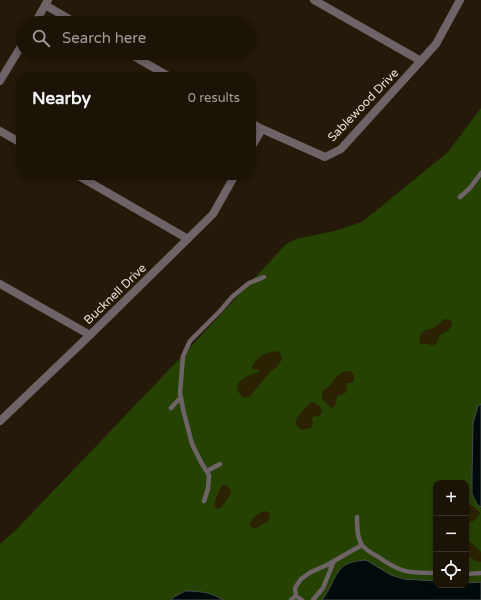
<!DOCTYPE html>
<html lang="en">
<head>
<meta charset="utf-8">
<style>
  body { margin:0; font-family:"Varela Round",sans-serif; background:#292015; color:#f1f3f6 }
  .controls { position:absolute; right:12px; bottom:12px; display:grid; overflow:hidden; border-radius:8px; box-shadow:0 2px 6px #0003 }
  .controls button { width:36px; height:36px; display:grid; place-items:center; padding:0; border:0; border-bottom:1px solid #3a3228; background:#1c1307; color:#f1f3f6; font:20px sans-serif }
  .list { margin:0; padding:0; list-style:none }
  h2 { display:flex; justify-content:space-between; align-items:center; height:52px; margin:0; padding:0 16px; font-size:17px }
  h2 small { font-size:13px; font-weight:400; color:#a09e9b }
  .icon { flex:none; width:22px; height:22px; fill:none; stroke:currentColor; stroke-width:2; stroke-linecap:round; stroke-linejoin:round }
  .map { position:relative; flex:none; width:481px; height:600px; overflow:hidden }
  .search { position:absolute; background:#1c1307; box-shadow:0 2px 6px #0003; left:16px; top:16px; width:240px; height:44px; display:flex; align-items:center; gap:10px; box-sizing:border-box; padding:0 14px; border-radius:22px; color:#a09e9b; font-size:15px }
  .panel { position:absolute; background:#1c1307; box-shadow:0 2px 6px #0003; left:16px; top:72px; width:240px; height:108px; border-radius:16px }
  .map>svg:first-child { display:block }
  .green { fill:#254203; fill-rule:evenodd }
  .sand { fill:#2a2202 }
  .water { fill:#010b0c; stroke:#464b48 }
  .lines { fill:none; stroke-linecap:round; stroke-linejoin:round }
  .lane { stroke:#6e6367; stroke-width:4.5 }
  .street { stroke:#6e6367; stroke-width:8 }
  .labels { text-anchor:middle; stroke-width:3.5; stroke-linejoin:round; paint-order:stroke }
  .street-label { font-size:12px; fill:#e8dfd5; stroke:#251909 }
</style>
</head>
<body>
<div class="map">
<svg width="481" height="600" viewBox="0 0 481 600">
  <rect width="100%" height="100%" fill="#251909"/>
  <path class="green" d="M481 108V600H0V544L14 532 184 354 286 244 296 239 334 231 362 222 448 152ZM436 483H466V585H436Z"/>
  <path class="sand" d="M444 319 451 320 452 324 448 331 440 335 436 344 432 346 428 344H421L419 342 420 335 424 331 435 327Z
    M277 351 280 353 282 359 277 367 271 371 250 396 244 398C226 384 248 374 260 372L259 370 253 369 252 367C256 357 266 352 277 351Z
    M346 371H350L354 374V380L352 383H347C347 392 347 394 337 396L336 404 332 408 330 407 322 399V392C325 389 328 388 330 385 336 378 336 374 346 371Z
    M313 402C318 404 321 407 322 412L319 416 312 417 313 424 311 428 302 430C289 423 300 415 305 408 308 405 309 404 313 402Z
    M223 485H226L230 488 231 493 222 507 218 509 214 506C215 501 219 489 223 485Z
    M467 503 474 507 480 513C476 519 473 523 466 523V504Z
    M264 511C271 512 271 518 267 523H264L255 529 249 525C251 519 258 513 264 511Z
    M466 540 469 541 481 552V562C475 563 472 556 466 555Z"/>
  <path class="water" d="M481 404V507L477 504 472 494V478L473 423 478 406Z
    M366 560 391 575 404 579 436 581V585H466V583L481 582V600H322C339 578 332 562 366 560Z
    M185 591C199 591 211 592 223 600H171L174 597Z"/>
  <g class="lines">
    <path class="lane" d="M460 197 470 188 481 173
      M171 408 181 397
      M207 471 220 464
      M204 501 208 489 209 475 202 464 192 444 183 409 180 393 183 356 190 341 220 311 232 297 249 283 264 277
      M357 517C357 526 357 538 362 545 365 549 373 554 377 556 401 573 408 573 436 573
      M466 574 481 573
      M291 600 296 596
      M302 600 296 596 295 588 301 579 311 572 327 565 362 545
      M313 600 323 588 334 561"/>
    <path class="street" d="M314 0 421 61
      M45 5 76 23
      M35 23 48 0
      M128 53 170 77
      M0 81 23 43
      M251 123 262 129 325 157 341 149 436 44 460 0
      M0 131 21 143
      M251 148 262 129
      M77 175 188 239
      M0 284 90 335
      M0 421 90 335 213 214 235 175"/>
  </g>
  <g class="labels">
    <g class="street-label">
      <text transform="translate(363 105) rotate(-46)" y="4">Sablewood Drive</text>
      <text transform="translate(115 294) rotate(-44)" y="4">Bucknell Drive</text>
    </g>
  </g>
</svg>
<div class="controls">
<button>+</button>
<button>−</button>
<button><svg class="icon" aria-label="locate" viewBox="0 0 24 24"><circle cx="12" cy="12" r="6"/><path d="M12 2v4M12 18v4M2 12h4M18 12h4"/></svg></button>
</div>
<div class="search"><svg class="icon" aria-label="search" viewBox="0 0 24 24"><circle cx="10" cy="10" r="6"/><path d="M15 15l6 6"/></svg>Search here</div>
<section class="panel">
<h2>Nearby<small>0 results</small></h2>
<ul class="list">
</ul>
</section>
</div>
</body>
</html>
